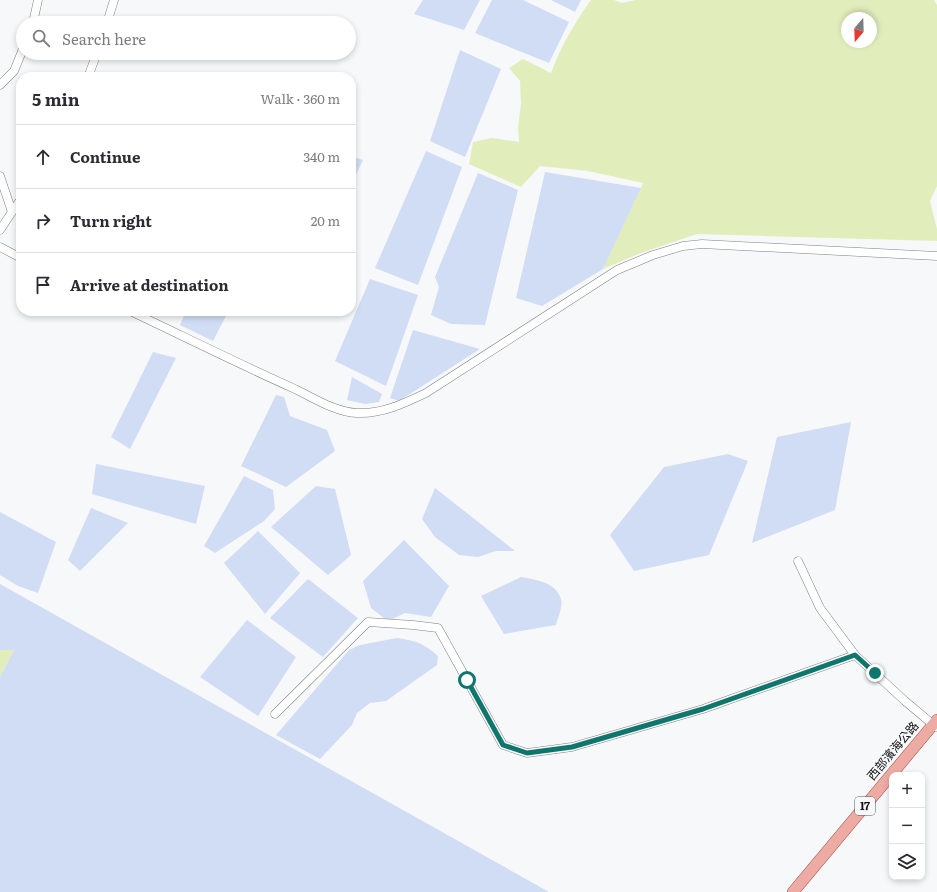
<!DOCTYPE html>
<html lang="en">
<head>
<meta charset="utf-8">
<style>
  body { margin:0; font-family:Literata,"Noto Sans TC",serif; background:#f2f2f3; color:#2b2b33 }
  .controls { position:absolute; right:12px; bottom:12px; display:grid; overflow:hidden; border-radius:8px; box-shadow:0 2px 6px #0003 }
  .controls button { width:36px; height:36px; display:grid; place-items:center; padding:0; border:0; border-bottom:1px solid #e1e1e2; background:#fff; color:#2b2b33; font:20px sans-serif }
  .compass { position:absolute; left:841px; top:12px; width:36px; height:36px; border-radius:50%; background:#fff; box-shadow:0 2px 6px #0003; rotate:199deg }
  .stop { position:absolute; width:12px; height:12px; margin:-9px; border:3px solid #0f766e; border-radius:50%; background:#fff }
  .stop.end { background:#0f766e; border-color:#fff; box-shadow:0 1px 4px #0008 }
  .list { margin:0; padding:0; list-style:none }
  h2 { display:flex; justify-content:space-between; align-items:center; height:52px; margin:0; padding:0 16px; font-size:17px }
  h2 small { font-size:13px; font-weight:400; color:#7c7c81 }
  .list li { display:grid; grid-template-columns:26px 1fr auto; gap:12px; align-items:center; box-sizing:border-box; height:64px; padding:0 16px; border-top:1px solid #e1e1e2 }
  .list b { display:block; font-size:15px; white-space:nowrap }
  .list em { font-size:13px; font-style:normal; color:#7c7c81 }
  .icon { flex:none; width:22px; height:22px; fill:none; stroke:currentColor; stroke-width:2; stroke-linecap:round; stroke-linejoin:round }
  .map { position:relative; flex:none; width:937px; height:892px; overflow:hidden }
  .search { position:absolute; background:#fff; box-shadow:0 2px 6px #0003; left:16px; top:16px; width:340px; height:44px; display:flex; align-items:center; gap:10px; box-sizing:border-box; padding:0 14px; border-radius:22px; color:#7c7c81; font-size:15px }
  .panel { position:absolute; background:#fff; box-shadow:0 2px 6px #0003; left:16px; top:72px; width:340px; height:244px; border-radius:16px }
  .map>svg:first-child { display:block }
  .green { fill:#e1eebc; fill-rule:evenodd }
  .water { fill:#d1ddf4 }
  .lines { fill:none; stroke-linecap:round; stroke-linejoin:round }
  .minor-casing { stroke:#7f8081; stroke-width:9 }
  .major-casing { stroke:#995049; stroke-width:12 }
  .minor { stroke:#fff; stroke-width:8 }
  .major { stroke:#eeaba4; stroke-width:11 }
  .route { stroke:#0f766e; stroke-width:5 }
  .labels { text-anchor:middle; stroke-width:3.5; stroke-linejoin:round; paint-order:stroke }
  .shield { fill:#f7f8f9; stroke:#555656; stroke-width:1 }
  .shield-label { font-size:11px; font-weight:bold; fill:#101010 }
  .street-label { font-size:12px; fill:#101010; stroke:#f7f8f9 }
</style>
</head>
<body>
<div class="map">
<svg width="937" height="892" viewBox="0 0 937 892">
  <rect width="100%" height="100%" fill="#f7f8f9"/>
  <path class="green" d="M591 0H614L622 3 636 0H934L937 5V186L930 201 937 229V241L697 234 641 253 603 269 643 183 588 171 540 166 521 187 469 164 473 142 492 138 519 142 518 128 521 104 520 81 509 68 523 59 551 73C561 46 575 22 591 0ZM847 18H871V42H847Z
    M0 650H14L0 677Z"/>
  <path class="water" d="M423 0H480L464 30 414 14Z
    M492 0H523L569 22 549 63 475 33Z
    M551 0H581L575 12Z
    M460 50 501 69 465 157 430 141Z
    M426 151 462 167 418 285 375 268Z
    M351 156 363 160 351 185Z
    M545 172 641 188 603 269 542 306 516 298Z
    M478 173 518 190 485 325 451 324 431 315 439 287 435 277Z
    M370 279 418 295 386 386 335 361Z
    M186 311H226L228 312 213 341 180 325Z
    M413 330 480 349 399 401 390 398Z
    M153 352 176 358 130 449 111 437Z
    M352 377 382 394 379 402 365 404 347 400Z
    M276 395 284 397 290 416 327 430 335 451 286 487 241 466Z
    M851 422 835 510 752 543 777 437Z
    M728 454 748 461 709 555 634 571 610 535 664 467Z
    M96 464 205 486 196 524 92 494Z
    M244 476 273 490 275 509 264 521 215 553 204 546Z
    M316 486 335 489 351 555 328 575 271 527Z
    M435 488 515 551H496L478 557 459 555 435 537 422 519Z
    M91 508 128 523 80 571 68 560Z
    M0 512 56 542 38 593 18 586 0 575Z
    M258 531 300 573 265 614 224 563Z
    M404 540 449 586 431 617 405 613 388 621 371 608 363 581Z
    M521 577C536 580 556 582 561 599 563 607 558 617 556 625L504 634 481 596Z
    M308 579 358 618 323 657 270 618Z
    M0 584 549 892H0V677L14 650H0Z
    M247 620 296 657 258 716 200 677Z
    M397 638C417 641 423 643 438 656L437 665 386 701 370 703 357 713 352 725 320 759 276 735 349 650 360 645Z"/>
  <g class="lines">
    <g class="minor-casing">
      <path id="minor" d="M33 23 38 0
        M107 23 114 0
        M88 77 97 53
        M0 85 14 71 23 49
        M0 176 12 212 0 230
        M12 212 21 199
        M0 247 21 258
        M130 311C185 337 239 364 295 389 314 398 335 412 357 413 382 414 403 404 426 393L617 270 653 255 683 246 702 244 937 256
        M798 561 820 608 855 655 905 701 936 727
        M275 714 368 622 413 625 438 628 503 745 527 753 572 747 703 709 855 655"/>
    </g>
    <g class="major-casing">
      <path id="major" d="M793 892 937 720"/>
    </g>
    <use href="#minor" class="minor"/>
    <use href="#major" class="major"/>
  </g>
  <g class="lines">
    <path class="route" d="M467 680 503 745 527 753 572 747 703 709 855 655 875 673"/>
  </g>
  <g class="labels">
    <rect class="shield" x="855" y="797" width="20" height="18" rx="3"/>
    <g class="shield-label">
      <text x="865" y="810">17</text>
    </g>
    <g class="street-label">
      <text transform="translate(893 751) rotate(-50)" y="4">西部濱海公路</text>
    </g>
  </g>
</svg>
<div class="controls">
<button>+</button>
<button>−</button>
<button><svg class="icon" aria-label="layers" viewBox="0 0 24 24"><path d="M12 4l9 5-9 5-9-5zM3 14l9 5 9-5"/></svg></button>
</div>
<svg class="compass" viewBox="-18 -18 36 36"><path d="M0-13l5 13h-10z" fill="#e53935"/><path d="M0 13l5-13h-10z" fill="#7c7c81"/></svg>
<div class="stop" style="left:467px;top:680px"></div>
<div class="stop end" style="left:875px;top:673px"></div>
<div class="search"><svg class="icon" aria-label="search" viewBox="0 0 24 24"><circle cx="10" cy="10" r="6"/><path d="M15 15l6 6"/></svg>Search here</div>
<section class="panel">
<h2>5 min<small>Walk · 360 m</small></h2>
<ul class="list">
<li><svg class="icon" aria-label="ahead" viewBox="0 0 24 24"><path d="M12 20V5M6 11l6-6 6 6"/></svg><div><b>Continue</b></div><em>340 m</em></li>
<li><svg class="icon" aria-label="right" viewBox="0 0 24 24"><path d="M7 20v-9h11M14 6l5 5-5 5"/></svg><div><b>Turn right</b></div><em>20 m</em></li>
<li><svg class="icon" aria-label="arrive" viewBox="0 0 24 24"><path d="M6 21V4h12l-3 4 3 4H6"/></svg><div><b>Arrive at destination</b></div></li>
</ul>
</section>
</div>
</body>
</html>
